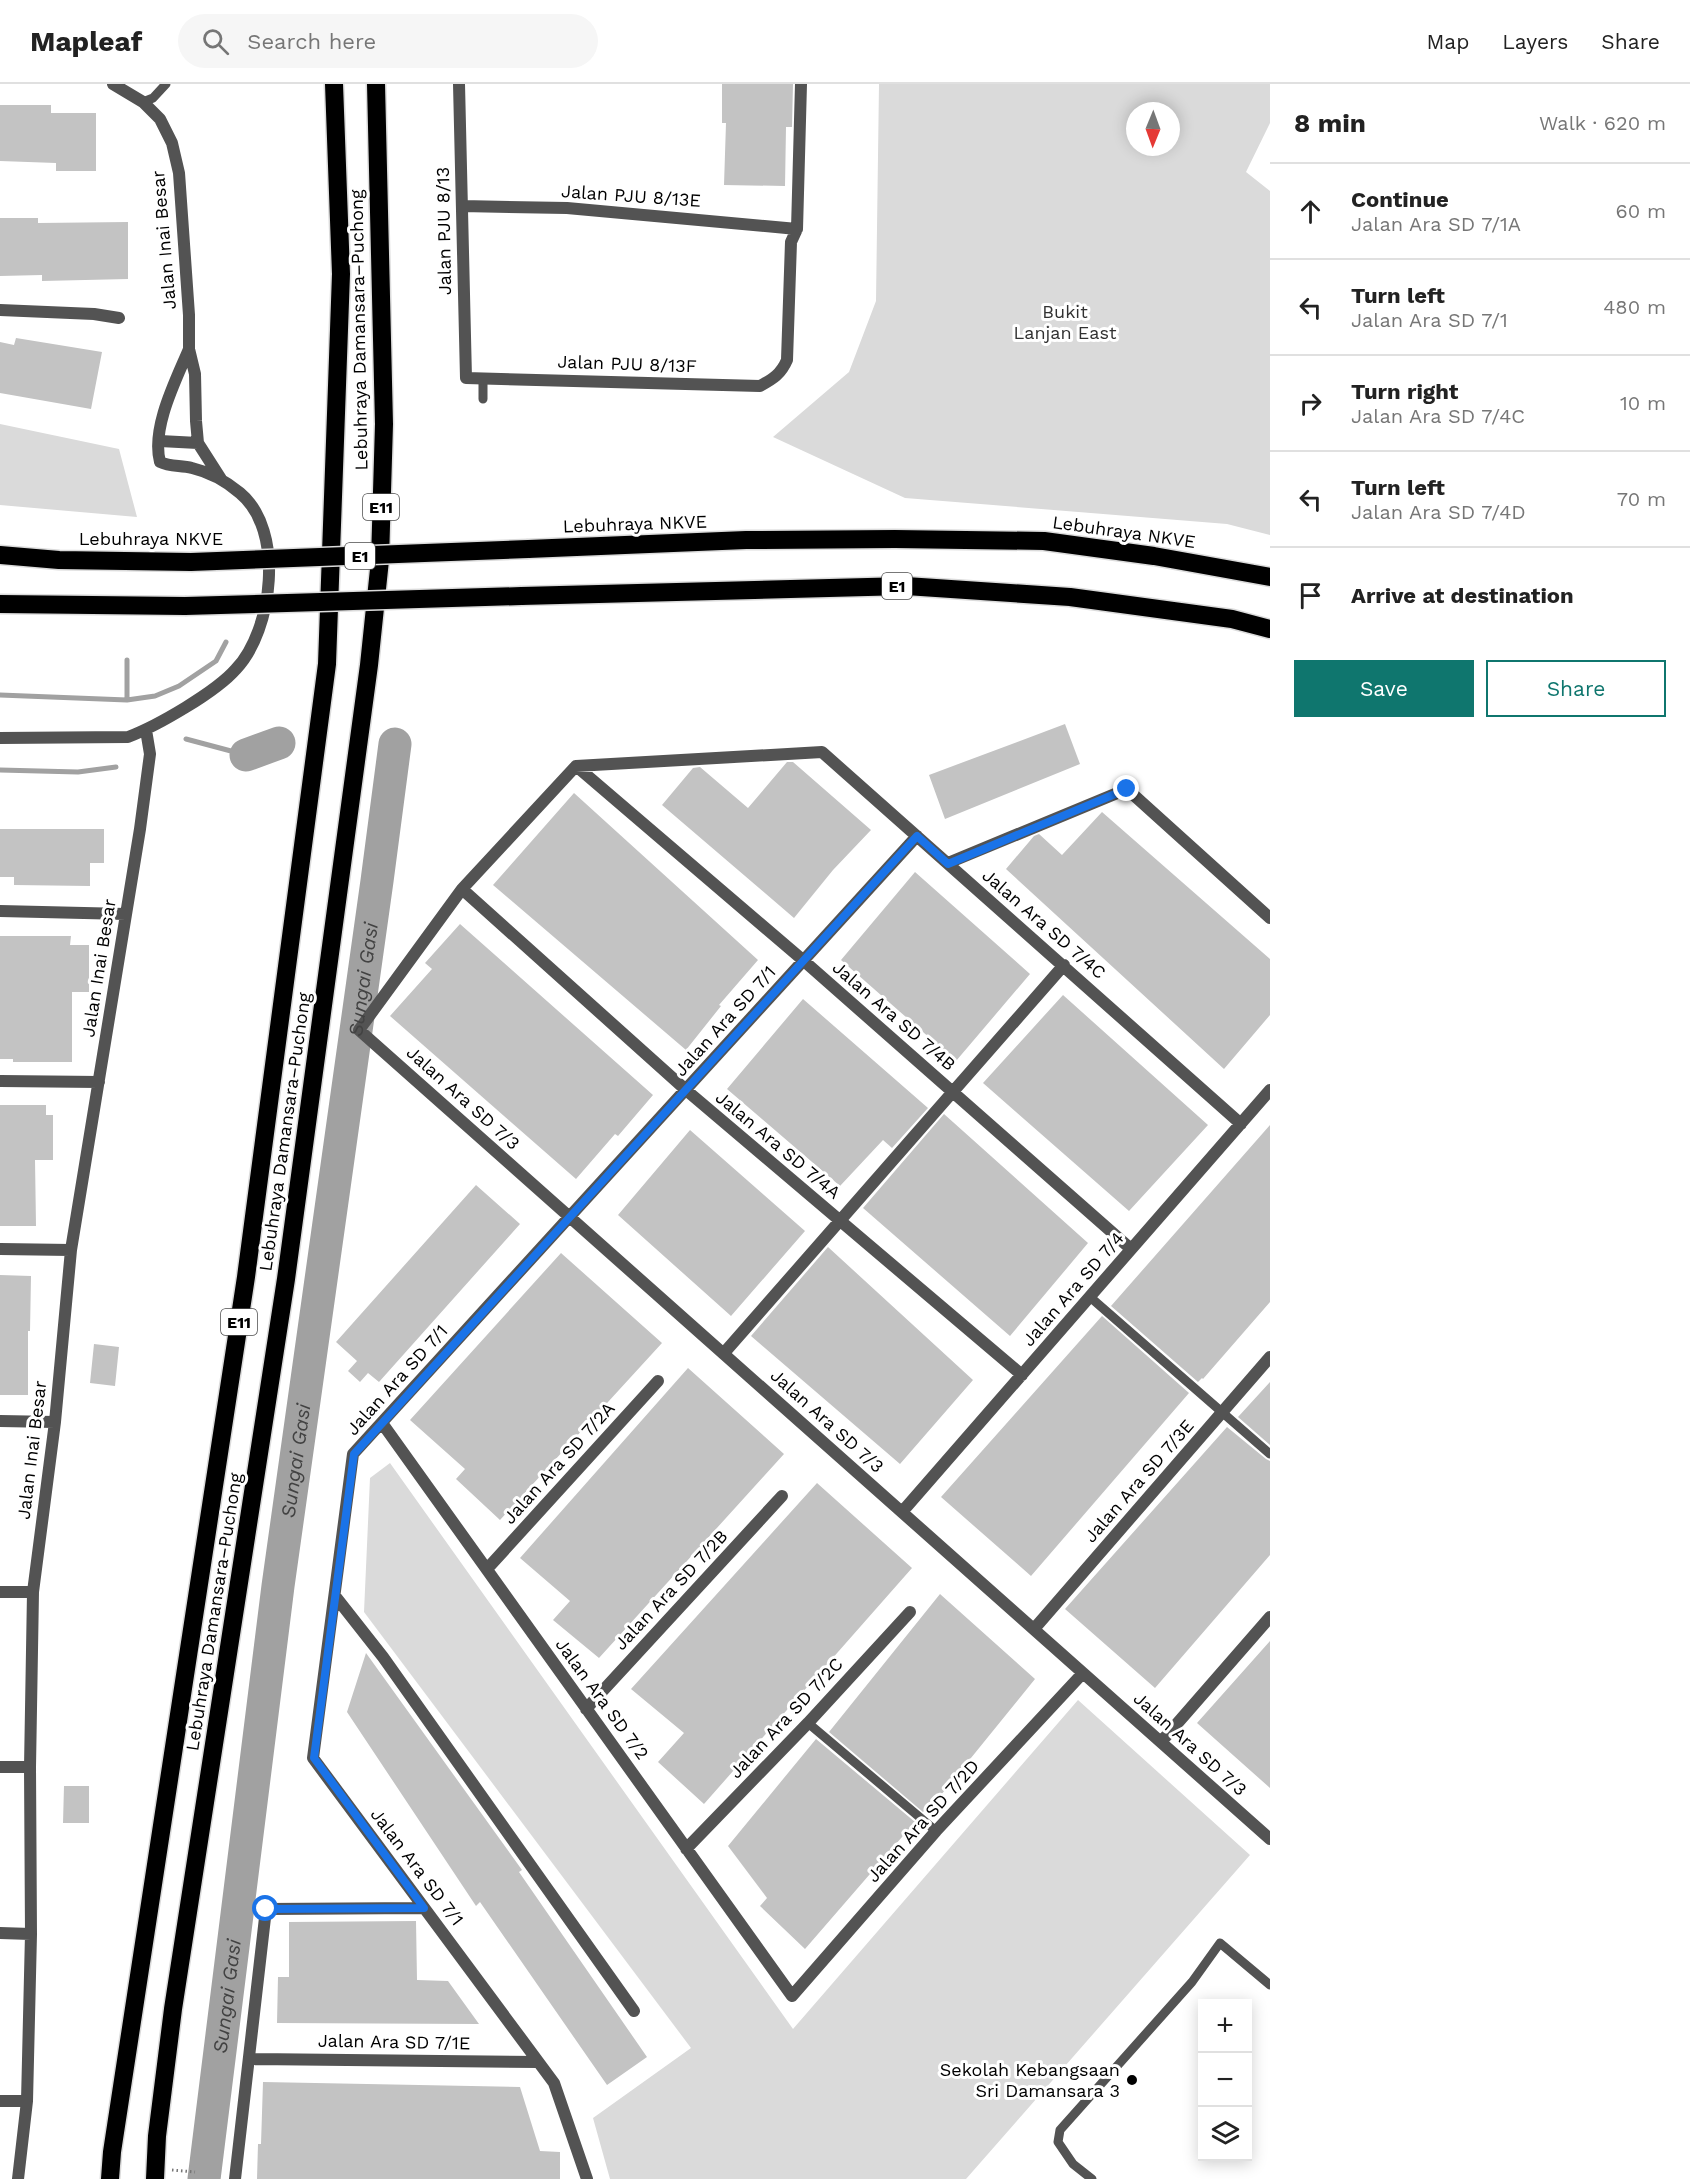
<!DOCTYPE html>
<html lang="en">
<head>
<meta charset="utf-8">
<style>
  body { margin:0; font-family:"Work Sans",sans-serif; background:#f6f6f6; color:#222 }
  .controls { position:absolute; right:18px; bottom:18px; display:grid; overflow:hidden; border-radius:0px; box-shadow:0 3px 15px #0003 }
  .controls button { width:54px; height:54px; display:grid; place-items:center; padding:0; border:0; border-bottom:2px solid #e0e0e0; background:#fff; color:#222; font:30px sans-serif }
  .compass { position:absolute; left:1126px; top:18px; width:54px; height:54px; border-radius:50%; background:#fff; box-shadow:0 3px 15px #0003; rotate:181deg }
  .stop { position:absolute; width:18px; height:18px; margin:-14px; border:4px solid #1a73e8; border-radius:50%; background:#fff }
  .stop.end { background:#1a73e8; border-color:#fff; box-shadow:0 2px 6px #0008 }
  .list { margin:0; padding:0; list-style:none }
  h2 { display:flex; justify-content:space-between; align-items:center; height:78px; margin:0; padding:0 24px; font-size:26px }
  h2 small { font-size:20px; font-weight:400; color:#767676 }
  .list li { display:grid; grid-template-columns:39px 1fr auto; gap:18px; align-items:center; box-sizing:border-box; height:96px; padding:0 24px; border-top:2px solid #e0e0e0 }
  .list b { display:block; font-size:22px; white-space:nowrap }
  .list p { margin:0; font-size:20px; white-space:nowrap; color:#767676 }
  .list em { font-size:20px; font-style:normal; color:#767676 }
  .actions { display:flex; gap:12px; padding:18px 24px }
  .actions a { flex:1; padding:14px 0; border:2px solid #0f766e; border-radius:0px; text-align:center; font-size:21px; color:#0f766e }
  .actions .main { background:#0f766e; color:#fff }
  .icon { flex:none; width:33px; height:33px; fill:none; stroke:currentColor; stroke-width:2; stroke-linecap:round; stroke-linejoin:round }
  .map { position:relative; flex:none; width:1270px; height:2095px; overflow:hidden }
  header { display:flex; align-items:center; gap:36px; box-sizing:border-box; height:84px; padding:0 30px; background:#fff; border-bottom:2px solid #e0e0e0 }
  header strong { font-size:28px }
  nav { display:flex; gap:33px; margin-inline-start:auto; font-size:21px }
  .search { width:420px; height:54px; background:#f6f6f6; display:flex; align-items:center; gap:15px; box-sizing:border-box; padding:0 21px; border-radius:33px; color:#767676; font-size:22px }
  main { display:flex }
  aside { flex:1; background:#fff }
  .map>svg:first-child { display:block }
  .green { fill:#dadada; fill-rule:evenodd }
  .lines { fill:none; stroke-linecap:round; stroke-linejoin:round }
  .stream { stroke:#a1a1a1; stroke-width:5 }
  .river { stroke:#a1a1a1; stroke-width:33 }
  .building { fill:#c3c3c3 }
  .highway-casing { stroke:#dbdbdb; stroke-width:21 }
  .path { stroke:#757575; stroke-width:3; stroke-dasharray:1.5 3; stroke-linecap:butt }
  .lane { stroke:#535353; stroke-width:9 }
  .street { stroke:#535353; stroke-width:12 }
  .highway { stroke:#000; stroke-width:18 }
  .highway-bridge-casing { stroke:#dbdbdb; stroke-width:21; stroke-linecap:butt }
  .highway-bridge { stroke:#000; stroke-width:18 }
  .route { stroke:#1a73e8; stroke-width:8 }
  .poi-dot { fill:#000; stroke:#fff; stroke-width:2 }
  .labels { text-anchor:middle; stroke-width:6; stroke-linejoin:round; paint-order:stroke }
  .shield { fill:#fff; stroke:#4c4c4c; stroke-width:1.5 }
  .shield-label { font-size:16px; font-weight:bold; fill:#000 }
  .street-label { font-size:18px; fill:#000; stroke:#fff }
  .park-label { font-size:18px; fill:#313131; stroke:#fff }
  .poi-label { font-size:18px; fill:#000; stroke:#fff; text-anchor:end }
  .water-label { font-size:20px; font-style:italic; fill:#424242; stroke:#fff }
</style>
</head>
<body>
<header>
<strong>Mapleaf</strong>
<div class="search"><svg class="icon" aria-label="search" viewBox="0 0 24 24"><circle cx="10" cy="10" r="6"/><path d="M15 15l6 6"/></svg>Search here</div>
<nav><a>Map</a><a>Layers</a><a>Share</a></nav>
</header>
<main>
<div class="map">
<svg width="1270" height="2095" viewBox="0 0 1270 2095">
  <rect width="100%" height="100%" fill="#fff"/>
  <path class="green" d="M879 0H1270V39L1246 88 1270 107V451L1227 440 905 414 773 353 849 288 876 217ZM1135 27H1171V63H1135Z
    M0 340 119 365 137 433 0 421Z
    M390 1379 793 1945 1078 1616 1250 1771 966 2095H610L593 2034 691 1964 364 1528 370 1394Z"/>
  <g class="lines">
    <path class="stream" d="M127 576V616
      M0 611 127 616 155 612 179 602 216 577 226 558
      M186 655 246 671
      M0 686 78 688 116 683"/>
    <g class="river">
      <path d="M246 671 279 659"/>
      <path id="s1" d="M204 2095 278 1502 377 797 395 660"/>
    </g>
  </g>
  <path class="building" d="M722 0H793L792 43H786L785 102 724 101 726 39H722Z
    M0 21H51V29H96V87H56V79L0 77Z
    M0 134H38V139L128 138V195L42 197V191L0 192Z
    M16 254 102 268 91 325 0 309V258L14 261Z
    M1065 640 1080 680 945 735 929 691Z
    M787 678H793L871 746 833 786 794 834 662 721 693 684 700 683 748 724Z
    M574 709 758 876 719 921 721 922 686 966 493 801Z
    M1102 728 1270 875V931L1224 985 1006 785 1034 752 1039 750 1062 771Z
    M0 745H104V779H90V802L14 801V793H0Z
    M915 788 1030 890 956 977 841 876Z
    M460 840 653 1011 618 1052 615 1050 576 1095 390 932 432 885 425 879Z
    M0 852H71L70 861H89V908H72V978H13V975H0Z
    M1063 911 1208 1041 1129 1127 983 999Z
    M803 915 928 1024 892 1064 883 1056 840 1102 727 1005Z
    M0 1021H46V1031H53V1076H35L36 1142H0Z
    M944 1030 1088 1159 1010 1252 863 1124Z
    M1270 1041V1218L1203 1295 1202 1294 1198 1298 1111 1222Z
    M690 1046 805 1147 731 1232 618 1131Z
    M476 1101 520 1140 379 1298 368 1289 360 1298 348 1287 357 1277 336 1258Z
    M828 1163 973 1296 900 1380 751 1252Z
    M561 1169 662 1259 500 1436 456 1395 465 1385 410 1336Z
    M0 1191 31 1192 30 1247H28V1311H0Z
    M1102 1232 1189 1309 1031 1492 941 1413Z
    M94 1260 119 1263 115 1302 90 1299Z
    M688 1284 784 1370 599 1574 553 1536 570 1517 520 1474Z
    M1270 1298V1361L1238 1333Z
    M1227 1343 1266 1375 1270 1377V1471L1155 1604 1065 1525Z
    M817 1399 912 1484 704 1720 658 1678 684 1649 631 1605Z
    M940 1510 1035 1595 928 1727 926 1725 923 1728 829 1648Z
    M1270 1557V1704L1197 1639Z
    M366 1569 522 1786 519 1788 647 1973 607 2001 480 1818 476 1822 347 1628Z
    M816 1655 915 1738 805 1865 760 1822 767 1814 728 1762Z
    M64 1702H89V1739H63Z
    M416 1837 417 1896 448 1897 479 1940 277 1939 278 1893H289V1838Z
    M263 1998 520 2003 540 2067 560 2068V2095H257L258 2060H261Z"/>
  <g class="lines">
    <g class="highway-casing">
      <path id="highway" d="M528 465 746 456 895 455 1044 457 1154 472 1270 493
        M0 471 59 476 191 478
        M521 512 906 502 1070 513 1232 535 1270 545
        M0 520 185 522
        M110 2095 112 2068 246 1193 327 580 341 190 334 0
        M155 2095 157 2052 173 1925 286 1195 369 581 380 476 384 340 376 0"/>
    </g>
    <path class="path" d="M172 2086 195 2088"/>
    <path class="lane" d="M143 18 153 14 166 0
      M483 315V294
      M1090 1213 1270 1370
      M808 1639 936 1747
      M1092 2095 1073 2080 1058 2058 1060 2046 1192 1898 1220 1859 1270 1901"/>
    <path class="street" d="M113 0 143 18 160 35 172 59 179 89 189 231V265L195 290 196 337 198 359 221 395
      M459 0 466 294 760 302C773 295 781 290 787 276L791 158 797 145 801 0
      M462 122 567 124 797 145
      M0 226 94 230 119 234
      M160 357 198 359
      M0 654 128 653C157 642 216 608 236 585 273 546 285 446 240 409 227 398 209 388 192 384 181 381 170 383 160 378 151 344 176 296 189 265
      M576 682 804 877 1131 1165
      M948 779 1127 705 1270 834
      M462 805 686 1006 1022 1291
      M0 827 126 830
      M0 997 99 998
      M1241 1040 822 668 576 682 462 805 359 946 1270 1755
      M0 1165 71 1166
      M724 1269 1064 881
      M0 1337 55 1338
      M382 1339 792 1912 936 1747 1083 1589
      M902 1428 1270 1006
      M487 1485 658 1297
      M0 1508H33
      M335 1512 383 1573 634 1927
      M1034 1545 1270 1273
      M586 1625 782 1412
      M1161 1658 1270 1533
      M0 1683H30
      M686 1765 808 1639 910 1528
      M0 1849 31 1850
      M249 1975 538 1978
      M0 2017H27
      M18 2095 27 2017 31 1850 30 1683 33 1508 55 1338 71 1166 140 745 150 670 146 646
      M235 2095 266 1825 424 1824
      M587 2095 554 1999 313 1674 353 1370 917 752"/>
    <use href="#highway" class="highway"/>
    <g class="highway-bridge-casing">
      <path id="highway-bridge" d="M191 478 528 465
        M185 522 521 512"/>
    </g>
    <use href="#highway-bridge" class="highway-bridge"/>
  </g>
  <g class="lines">
    <path class="route" d="M266 1825 424 1824 314 1674 354 1370 917 752 948 780 1127 705"/>
  </g>
  <circle class="poi-dot" cx="1132" cy="1996" r="6"/>
  <g class="labels">
    <g class="shield">
      <rect x="363" y="410" width="36" height="26" rx="4.5"/>
      <rect x="345" y="459" width="30" height="26" rx="4.5"/>
      <rect x="882" y="489" width="30" height="26" rx="4.5"/>
      <rect x="221" y="1225" width="36" height="26" rx="4.5"/>
    </g>
    <g class="shield-label">
      <text x="381" y="429">E11</text>
      <text x="360" y="478">E1</text>
      <text x="897" y="508">E1</text>
      <text x="239" y="1244">E11</text>
    </g>
    <g class="street-label">
      <text transform="translate(631 112) rotate(4)" y="6">Jalan PJU 8/13E</text>
      <text transform="translate(444 147) rotate(-91)" y="6">Jalan PJU 8/13</text>
      <text transform="translate(164 156) rotate(-95)" y="6">Jalan Inai Besar</text>
      <text transform="translate(359 246) rotate(-91)" y="6">Lebuhraya Damansara–Puchong</text>
      <text transform="translate(627 280) rotate(2)" y="6">Jalan PJU 8/13F</text>
      <text transform="translate(635 440) rotate(-2)" y="6">Lebuhraya NKVE</text>
      <text transform="translate(1124 448) rotate(8)" y="6">Lebuhraya NKVE</text>
      <text x="151" y="461">Lebuhraya NKVE</text>
      <text transform="translate(1044 840) rotate(41)" y="6">Jalan Ara SD 7/4C</text>
      <text transform="translate(99 884) rotate(-81)" y="6">Jalan Inai Besar</text>
      <text transform="translate(894 932) rotate(41)" y="6">Jalan Ara SD 7/4B</text>
      <text transform="translate(725 937) rotate(-48)" y="6">Jalan Ara SD 7/1</text>
      <text transform="translate(463 1014) rotate(42)" y="6">Jalan Ara SD 7/3</text>
      <text transform="translate(285 1048) rotate(-82)" y="6">Lebuhraya Damansara–Puchong</text>
      <text transform="translate(778 1061) rotate(40)" y="6">Jalan Ara SD 7/4A</text>
      <text transform="translate(1073 1205) rotate(-49)" y="6">Jalan Ara SD 7/4</text>
      <text transform="translate(397 1296) rotate(-48)" y="6">Jalan Ara SD 7/1</text>
      <text transform="translate(827 1337) rotate(42)" y="6">Jalan Ara SD 7/3</text>
      <text transform="translate(32 1366) rotate(-83)" y="6">Jalan Inai Besar</text>
      <text transform="translate(559 1379) rotate(-48)" y="6">Jalan Ara SD 7/2A</text>
      <text transform="translate(1139 1397) rotate(-49)" y="6">Jalan Ara SD 7/3E</text>
      <text transform="translate(671 1506) rotate(-47)" y="6">Jalan Ara SD 7/2B</text>
      <text transform="translate(214 1528) rotate(-81)" y="6">Lebuhraya Damansara–Puchong</text>
      <text transform="translate(602 1615) rotate(54)" y="6">Jalan Ara SD 7/2</text>
      <text transform="translate(786 1634) rotate(-47)" y="6">Jalan Ara SD 7/2C</text>
      <text transform="translate(1190 1660) rotate(42)" y="6">Jalan Ara SD 7/3</text>
      <text transform="translate(923 1737) rotate(-48)" y="6">Jalan Ara SD 7/2D</text>
      <text transform="translate(417 1783) rotate(53)" y="6">Jalan Ara SD 7/1</text>
      <text transform="translate(394 1958) rotate(1)" y="6">Jalan Ara SD 7/1E</text>
    </g>
    <g class="park-label">
      <text x="1065" y="234">Bukit<tspan x="1065" dy="21">Lanjan East</tspan></text>
    </g>
    <g class="poi-label">
      <text x="1120" y="1992">Sekolah Kebangsaan<tspan x="1120" dy="21">Sri Damansara 3</tspan></text>
    </g>
    <g class="water-label">
      <text dy="7" stroke="none"><textPath href="#s1" startOffset="1210">Sungai Gasi</textPath></text>
      <text dy="7" stroke="none"><textPath href="#s1" startOffset="724">Sungai Gasi</textPath></text>
      <text dy="7" stroke="none"><textPath href="#s1" startOffset="184">Sungai Gasi</textPath></text>
    </g>
  </g>
</svg>
<div class="controls">
<button>+</button>
<button>−</button>
<button><svg class="icon" aria-label="layers" viewBox="0 0 24 24"><path d="M12 4l9 5-9 5-9-5zM3 14l9 5 9-5"/></svg></button>
</div>
<svg class="compass" viewBox="-18 -18 36 36"><path d="M0-13l5 13h-10z" fill="#e53935"/><path d="M0 13l5-13h-10z" fill="#767676"/></svg>
<div class="stop" style="left:266px;top:1825px"></div>
<div class="stop end" style="left:1127px;top:705px"></div>
</div>
<aside>
<h2>8 min<small>Walk · 620 m</small></h2>
<ul class="list">
<li><svg class="icon" aria-label="ahead" viewBox="0 0 24 24"><path d="M12 20V5M6 11l6-6 6 6"/></svg><div><b>Continue</b><p>Jalan Ara SD 7/1A</p></div><em>60 m</em></li>
<li><svg class="icon" aria-label="left" viewBox="0 0 24 24"><path d="M17 20v-9H6M10 6l-5 5 5 5"/></svg><div><b>Turn left</b><p>Jalan Ara SD 7/1</p></div><em>480 m</em></li>
<li><svg class="icon" aria-label="right" viewBox="0 0 24 24"><path d="M7 20v-9h11M14 6l5 5-5 5"/></svg><div><b>Turn right</b><p>Jalan Ara SD 7/4C</p></div><em>10 m</em></li>
<li><svg class="icon" aria-label="left" viewBox="0 0 24 24"><path d="M17 20v-9H6M10 6l-5 5 5 5"/></svg><div><b>Turn left</b><p>Jalan Ara SD 7/4D</p></div><em>70 m</em></li>
<li><svg class="icon" aria-label="arrive" viewBox="0 0 24 24"><path d="M6 21V4h12l-3 4 3 4H6"/></svg><div><b>Arrive at destination</b></div></li>
</ul>
<div class="actions"><a class="main">Save</a><a>Share</a></div>
</aside>
</main>
</body>
</html>
